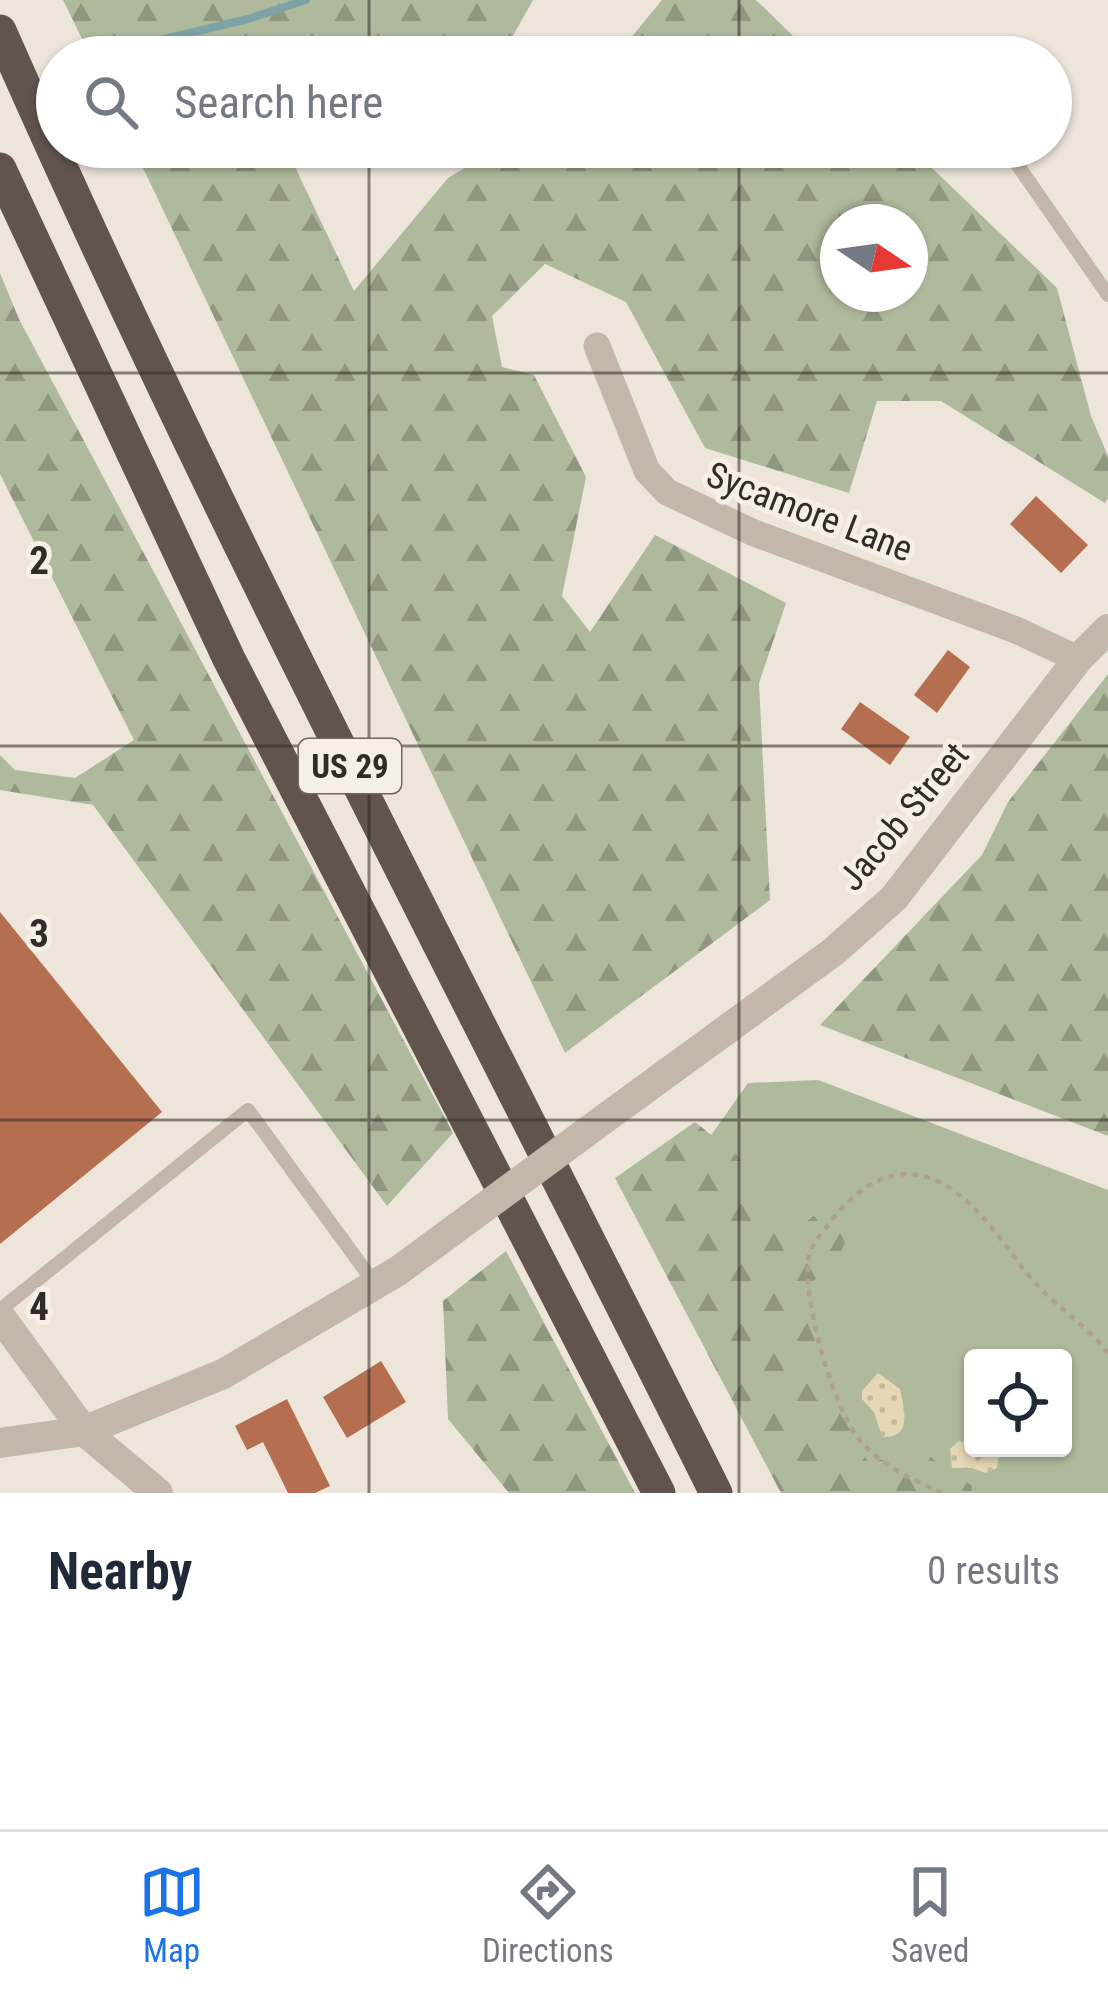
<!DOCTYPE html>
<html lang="en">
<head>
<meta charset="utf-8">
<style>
  body { margin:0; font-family:"Roboto Condensed",sans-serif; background:#f6f6f7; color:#1f2937 }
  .controls { position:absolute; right:36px; bottom:36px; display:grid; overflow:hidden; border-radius:12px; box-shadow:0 3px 9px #0004 }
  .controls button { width:108px; height:108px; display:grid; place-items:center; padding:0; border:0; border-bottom:3px solid #e0e1e3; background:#fff; color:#1f2937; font:60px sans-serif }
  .compass { position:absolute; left:820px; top:204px; width:108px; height:108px; border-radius:50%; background:#fff; box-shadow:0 3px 9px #0004; rotate:103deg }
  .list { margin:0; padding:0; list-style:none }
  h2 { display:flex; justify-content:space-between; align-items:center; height:156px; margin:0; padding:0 48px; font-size:51px }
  h2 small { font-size:39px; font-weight:400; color:#747a83 }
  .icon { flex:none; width:66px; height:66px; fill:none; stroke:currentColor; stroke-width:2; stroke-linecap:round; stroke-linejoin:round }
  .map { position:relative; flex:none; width:1108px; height:1493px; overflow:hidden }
  .search { position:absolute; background:#fff; box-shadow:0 3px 9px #0004; left:36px; right:36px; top:36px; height:132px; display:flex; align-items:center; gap:30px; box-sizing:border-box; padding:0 42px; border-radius:66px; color:#747a83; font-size:45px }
  .sheet { height:336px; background:#fff }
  nav { display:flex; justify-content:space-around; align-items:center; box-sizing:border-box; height:168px; border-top:3px solid #e0e1e3; background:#fff; font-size:33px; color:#747a83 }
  nav a { display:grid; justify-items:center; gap:6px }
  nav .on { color:#1a73e8 }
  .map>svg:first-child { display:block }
  .green { fill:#afba9c; fill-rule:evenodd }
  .forest { fill:url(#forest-firs); fill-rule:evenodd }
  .sand { fill:url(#sand-dots) }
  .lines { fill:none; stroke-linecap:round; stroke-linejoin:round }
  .stream { stroke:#7da3a6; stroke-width:8 }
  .building { fill:#b56e50 }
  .path { stroke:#afa092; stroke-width:4.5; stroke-dasharray:6 6; stroke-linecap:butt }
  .service { stroke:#c4b6a8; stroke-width:14 }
  .minor { stroke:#c4b6a8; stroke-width:27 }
  .tertiary { stroke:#c4b6a8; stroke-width:30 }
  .trunk { stroke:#62544c; stroke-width:33 }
  .tertiary-bridge { stroke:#c4b6a8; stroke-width:30 }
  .grid { fill:none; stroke:#322b27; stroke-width:3; stroke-opacity:0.55 }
  .labels { text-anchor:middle; stroke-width:10; stroke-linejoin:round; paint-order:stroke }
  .shield { fill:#f6efe6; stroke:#6d6660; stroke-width:3 }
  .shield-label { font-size:33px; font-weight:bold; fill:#322b27 }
  .street-label { font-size:36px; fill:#322b27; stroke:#f6efe6 }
  .grid-label { font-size:39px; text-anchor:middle; font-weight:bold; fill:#322b27; stroke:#f6efe6; stroke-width:10; stroke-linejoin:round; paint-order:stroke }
</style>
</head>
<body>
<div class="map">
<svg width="1108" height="1493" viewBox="0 0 1108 1493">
  <defs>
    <pattern id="forest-firs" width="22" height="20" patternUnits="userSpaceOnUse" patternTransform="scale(3)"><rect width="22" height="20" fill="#afba9c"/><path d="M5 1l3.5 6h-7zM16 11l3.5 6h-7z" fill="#8f977f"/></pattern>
    <pattern id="sand-dots" width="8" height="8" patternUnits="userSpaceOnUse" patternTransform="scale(3)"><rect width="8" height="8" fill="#e5d7b5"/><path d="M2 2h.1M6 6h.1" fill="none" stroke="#c5b99c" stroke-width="1.8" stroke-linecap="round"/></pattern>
  </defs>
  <rect width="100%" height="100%" fill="#ede5da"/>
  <path class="green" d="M818 1080 1108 1190V1493H866L709 1138 748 1083ZM973 1358H1063V1448H973Z"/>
  <path class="forest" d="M63 0H533L510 41 471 57H91Z
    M662 0H756L815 57H615Z
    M133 147H307L296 169 354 291 448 178 499 147H910L1057 288 1091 416 1108 456V498L1105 503 941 401H877L849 493 705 448 626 302 545 264 492 316 502 367 534 375 586 477 562 596 590 632 655 535 786 603 759 683 770 900 565 1053ZM838 222H910V294H838Z
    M0 273 19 319 453 1133 387 1206 93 805 0 790V755L15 770 75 778 134 740 0 474Z
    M1108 674V1136L820 1025 982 855 1008 802Z
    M695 1122 739 1157 782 1239 830 1204 855 1218 836 1264 795 1294 868 1463 920 1450 972 1486 971 1493H781L615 1178Z
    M506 1251 635 1493H509L448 1419 443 1301Z"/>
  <path class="sand" d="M878 1373 900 1389C905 1412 912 1438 882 1437L874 1412 862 1399V1391Z
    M959 1441 973 1445V1448H1000L997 1468 986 1473 972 1468H952L950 1449Z"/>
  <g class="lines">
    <path class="stream" d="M110 52 248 19 306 0"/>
  </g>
  <path class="building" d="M1036 496 1088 545 1061 573 1010 524Z
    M948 650 970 667 937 713 914 695Z
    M860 702 910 737 890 765 841 729Z
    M0 912 162 1112 0 1244Z
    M381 1361 406 1402 347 1438 323 1397Z
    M287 1399 330 1486 315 1493H288L263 1442 247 1450 235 1426Z"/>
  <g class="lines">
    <path class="path" d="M942 1493C914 1480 886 1468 864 1445 834 1415 801 1297 809 1256 812 1244 820 1235 828 1225 855 1188 896 1158 943 1184 984 1207 1005 1249 1036 1284 1059 1309 1087 1326 1108 1353"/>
    <path class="service" d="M1005 147 1108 295
      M0 1310 248 1110 375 1284"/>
    <path class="minor" d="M597 346 647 471 667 492 754 533 1016 630 1078 659"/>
    <path class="tertiary" d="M615 1111 833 952 894 898 1078 659 1108 629
      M0 1316 84 1431 158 1493
      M0 1443 84 1431 223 1374 398 1271"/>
    <path class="trunk" d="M0 31C219 528 474 1008 716 1493
      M0 169 229 659 659 1493"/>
    <path class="tertiary-bridge" d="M398 1271 615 1111"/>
  </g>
  <path class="grid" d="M369 0V57M739 0V57M369 147V1493M739 147V1493M0 373H1108M0 746H1108M0 1120H1108"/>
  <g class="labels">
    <rect class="shield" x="299" y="739" width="102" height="54" rx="9"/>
    <g class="shield-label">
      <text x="350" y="778">US 29</text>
    </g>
    <g class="street-label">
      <text transform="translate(810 511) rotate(21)" y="13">Sycamore Lane</text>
      <text transform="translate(903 816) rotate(-50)" y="13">Jacob Street</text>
    </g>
  </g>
  <g class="grid-label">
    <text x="39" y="574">2</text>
    <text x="39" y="947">3</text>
    <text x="39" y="1320">4</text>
  </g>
</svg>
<div class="controls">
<button><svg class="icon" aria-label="locate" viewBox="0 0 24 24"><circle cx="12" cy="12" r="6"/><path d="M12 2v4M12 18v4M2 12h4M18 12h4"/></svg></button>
</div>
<svg class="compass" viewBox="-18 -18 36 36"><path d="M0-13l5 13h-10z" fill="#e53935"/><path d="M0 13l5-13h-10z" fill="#747a83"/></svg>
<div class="search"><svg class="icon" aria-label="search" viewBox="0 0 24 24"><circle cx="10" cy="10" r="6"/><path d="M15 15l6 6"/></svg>Search here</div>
</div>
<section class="sheet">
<h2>Nearby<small>0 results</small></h2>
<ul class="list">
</ul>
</section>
<nav>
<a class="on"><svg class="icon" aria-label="map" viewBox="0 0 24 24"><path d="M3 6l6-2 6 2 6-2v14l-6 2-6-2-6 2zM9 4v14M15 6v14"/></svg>Map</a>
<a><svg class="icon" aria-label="directions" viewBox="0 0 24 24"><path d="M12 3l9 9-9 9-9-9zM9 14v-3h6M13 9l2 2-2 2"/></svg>Directions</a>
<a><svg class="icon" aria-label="saved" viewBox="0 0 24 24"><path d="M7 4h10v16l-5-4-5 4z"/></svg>Saved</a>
</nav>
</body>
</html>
